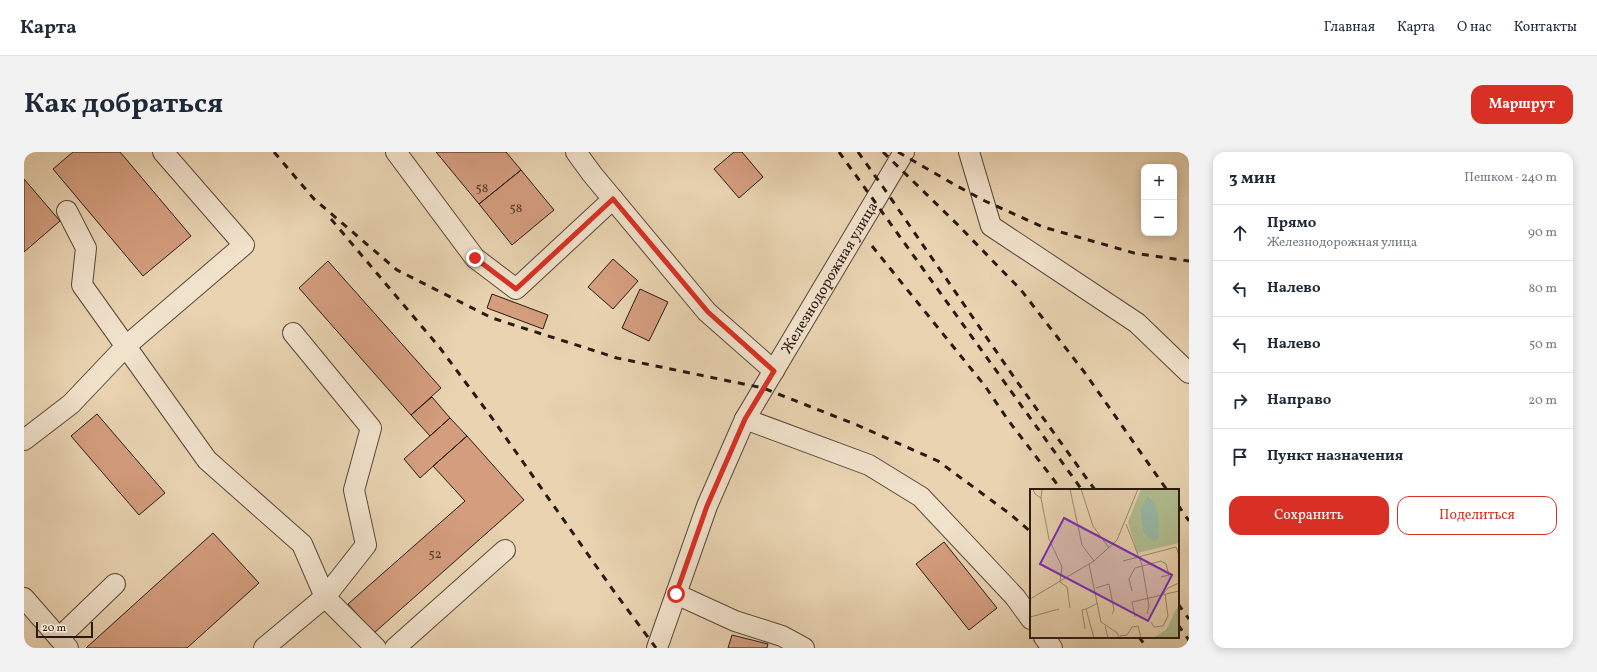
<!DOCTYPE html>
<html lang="ru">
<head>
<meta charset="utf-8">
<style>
  body { margin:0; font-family:Vollkorn,serif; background:#f2f2f3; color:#1f2937 }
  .controls { position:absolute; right:12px; top:12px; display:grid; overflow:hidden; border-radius:8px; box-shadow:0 2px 10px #0003 }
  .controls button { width:36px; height:36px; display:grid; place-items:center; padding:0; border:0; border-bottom:1px solid #e0e1e3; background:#fff; color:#1f2937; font:20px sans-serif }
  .scale { position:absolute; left:12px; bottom:10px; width:57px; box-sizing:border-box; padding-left:4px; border:2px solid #291910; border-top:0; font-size:11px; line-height:14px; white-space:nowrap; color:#291910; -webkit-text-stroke:3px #f1e2cc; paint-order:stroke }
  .stop { position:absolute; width:12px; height:12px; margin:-9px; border:3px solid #d93025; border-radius:50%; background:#fff }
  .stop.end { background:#d93025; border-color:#fff; box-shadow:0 1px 4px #0008 }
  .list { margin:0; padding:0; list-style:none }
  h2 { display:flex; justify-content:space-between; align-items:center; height:52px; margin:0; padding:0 16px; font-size:17px }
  h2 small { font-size:13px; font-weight:400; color:#747a83 }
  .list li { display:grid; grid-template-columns:26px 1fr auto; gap:12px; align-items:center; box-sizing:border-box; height:56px; padding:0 16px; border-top:1px solid #e0e1e3 }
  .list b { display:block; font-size:15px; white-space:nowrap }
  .list p { margin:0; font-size:13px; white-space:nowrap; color:#747a83 }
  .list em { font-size:13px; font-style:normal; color:#747a83 }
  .actions { display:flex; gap:8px; padding:12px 16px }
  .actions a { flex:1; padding:9px 0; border:1px solid #d93025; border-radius:12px; text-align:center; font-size:14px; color:#d93025 }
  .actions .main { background:#d93025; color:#fff }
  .icon { flex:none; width:22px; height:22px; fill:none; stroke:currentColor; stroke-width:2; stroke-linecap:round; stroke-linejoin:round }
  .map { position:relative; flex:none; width:1165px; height:496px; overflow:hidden; border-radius:12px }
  header { display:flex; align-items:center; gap:24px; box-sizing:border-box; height:56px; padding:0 20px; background:#fff; border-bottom:1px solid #e0e1e3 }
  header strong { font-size:19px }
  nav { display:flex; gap:22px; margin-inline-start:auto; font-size:14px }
  .intro { display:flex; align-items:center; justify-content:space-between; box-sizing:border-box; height:96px; padding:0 24px }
  h1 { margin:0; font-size:28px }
  .button { padding:10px 18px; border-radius:12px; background:#d93025; color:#fff; font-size:14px; font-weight:700 }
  main { display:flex; gap:24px; padding:0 24px }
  aside { flex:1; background:#fff; border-radius:12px; box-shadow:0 2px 10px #0003 }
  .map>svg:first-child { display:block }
  .building { fill:#d49d7e; stroke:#291910 }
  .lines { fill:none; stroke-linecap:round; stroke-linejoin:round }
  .minor-casing { stroke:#594838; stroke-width:22 }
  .minor { stroke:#f1e2cc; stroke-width:20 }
  .rail { stroke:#291910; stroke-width:3; stroke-dasharray:7 7; stroke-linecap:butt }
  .route { stroke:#d93025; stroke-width:5 }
  .labels { text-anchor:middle; stroke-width:4; stroke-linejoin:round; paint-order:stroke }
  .number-label { font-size:13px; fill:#543a2c }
  .street-label { font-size:15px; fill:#291910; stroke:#f1e2cc }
  .inset-road { fill:none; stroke:#9c8971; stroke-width:1 }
  .view { fill:#7b2cbf; fill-opacity:0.15; stroke:#7b2cbf; stroke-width:2 }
  .inset-edge { fill:none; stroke:#291910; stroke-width:2 }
</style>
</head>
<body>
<header>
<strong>Карта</strong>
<nav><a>Главная</a><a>Карта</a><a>О нас</a><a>Контакты</a></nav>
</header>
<div class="intro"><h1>Как добраться</h1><a class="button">Маршрут</a></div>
<main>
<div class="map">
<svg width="1165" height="496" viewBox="0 0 1165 496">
  <rect width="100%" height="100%" fill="#e9d3b1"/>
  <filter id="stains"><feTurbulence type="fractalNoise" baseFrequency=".005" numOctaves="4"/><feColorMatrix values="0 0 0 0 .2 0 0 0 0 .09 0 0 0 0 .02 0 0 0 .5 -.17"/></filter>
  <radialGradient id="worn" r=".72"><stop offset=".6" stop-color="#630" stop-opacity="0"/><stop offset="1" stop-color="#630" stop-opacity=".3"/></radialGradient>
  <path class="building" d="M49 0H96L167 84 119 124 29 17Z
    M412 0H482L497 18 455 52Z
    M710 0H718L739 25 715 46 690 17Z
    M497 18 530 58 488 93 455 52Z
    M0 27 36 69 0 100Z
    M589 107 614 129 589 157 564 135Z
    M304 109 417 236 387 263 275 136Z
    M616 137 644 150 625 189 598 176Z
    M468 142 524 163 519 177 463 156Z
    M408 245 426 266 406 284 387 263Z
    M73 262 141 341 115 363 47 284Z
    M426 266 443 284 396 326 380 307Z
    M443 284 500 348 350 481 324 452 441 349 409 314Z
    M189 381 235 431 163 496H62Z
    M920 390 973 456 945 478 892 412Z
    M708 483 744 492 743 496H704Z"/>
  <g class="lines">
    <g class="minor-casing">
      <g id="minor">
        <path d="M372 0 451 106 492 137 589 47"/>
        <path d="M552 0 568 22 683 160 750 219"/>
        <path d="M945 0 967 74 1113 171 1165 221"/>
        <path d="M43 59 62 96 58 133 183 308 278 392 301 445 352 496"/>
        <path d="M721 267 845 313 897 345 991 445 1007 467"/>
        <path d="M0 288 47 252 102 194 220 93 139 0"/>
        <path d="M652 442 711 469 758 484 780 496"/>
        <path d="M0 446 35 486"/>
        <path d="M1020 485 1028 496"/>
        <path d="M44 496 35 486 91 432"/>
        <path d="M240 496 301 445 342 393 330 338 347 276 269 181"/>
        <path d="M371 496 481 398"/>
        <path id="s1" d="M633 496 683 354 721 267 880 0"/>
      </g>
    </g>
    <use href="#minor" class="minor"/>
    <path class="rail" d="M250 0 290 47 373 118 468 166 593 206 739 236 833 273 914 309 986 362 1007 380
      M815 0 1058 338
      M834 0 859 35 994 231 1071 338
      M859 0 933 72 997 138 1061 221 1143 338
      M874 0 933 34 961 49 1019 75 1110 101 1165 109
      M307 67 416 196 468 266 589 438 632 496
      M848 94 961 234 984 268 1033 332
      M1154 353 1165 369
      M1154 452 1165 467
      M1154 473 1165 488
      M1115 485 1123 496"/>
  </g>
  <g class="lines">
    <path class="route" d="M451 106 492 137 589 47 684 160 750 219 721 267 683 354 652 442"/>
  </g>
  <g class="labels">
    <g class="number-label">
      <text x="458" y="40">58</text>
      <text x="492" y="60">58</text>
      <text x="411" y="406">52</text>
    </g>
    <g class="street-label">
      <text dy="5" stroke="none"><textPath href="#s1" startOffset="410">Железнодорожная улица</textPath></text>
    </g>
  </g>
  <g transform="translate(1006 337)">
    <rect width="149" height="149" fill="#e9d3b1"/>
    <path d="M111 0H149V54L107 64 98 33ZM120 8 128 26 124 52 117 49 113 43 110 21ZM149 115V149H123L136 141Z" fill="#b1be90" fill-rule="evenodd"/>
    <path d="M118 7 125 14 128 26 129 49 124 52 117 49 113 43 110 21Z" fill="#99b9a7"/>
    <path class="inset-road" d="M3 0 5 5 11 9M12 0 11 9 19 50 32 78 30 93 37 98 40 119M40 0 52 56 64 72M51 0 63 37 79 59M96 35 112 76 119 117 117 125M93 72 146 58 149 66M59 75 71 133 86 143 90 149M66 99 79 95 84 121 82 125M102 102 99 90 105 79 131 72 136 75 139 86 131 88M133 105 138 99 149 94M0 110 64 72 87 51 108 0M0 128 29 120M105 128 102 113 149 102M121 133 124 138 133 137 138 127 135 105M75 137 78 149M55 140 52 121 56 120M90 147 97 146 102 138 108 137 111 149M64 149 56 120 68 114"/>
    <path class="view" d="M34 29 142 86 118 132 10 75Z"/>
    <rect width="149" height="149" class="inset-edge"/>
  </g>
  <rect width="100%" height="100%" filter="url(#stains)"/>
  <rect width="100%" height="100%" fill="url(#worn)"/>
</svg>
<div class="controls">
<button>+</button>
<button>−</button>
</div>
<div class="scale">20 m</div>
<div class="stop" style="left:652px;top:442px"></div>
<div class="stop end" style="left:451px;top:106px"></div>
</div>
<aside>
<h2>3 мин<small>Пешком · 240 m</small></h2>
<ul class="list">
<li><svg class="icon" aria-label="ahead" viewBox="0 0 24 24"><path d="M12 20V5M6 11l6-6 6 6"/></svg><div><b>Прямо</b><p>Железнодорожная улица</p></div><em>90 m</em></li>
<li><svg class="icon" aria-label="left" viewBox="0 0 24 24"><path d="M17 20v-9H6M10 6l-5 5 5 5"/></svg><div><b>Налево</b></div><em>80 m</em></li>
<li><svg class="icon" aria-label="left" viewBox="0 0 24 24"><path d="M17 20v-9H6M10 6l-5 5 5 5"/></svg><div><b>Налево</b></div><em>50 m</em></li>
<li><svg class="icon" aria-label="right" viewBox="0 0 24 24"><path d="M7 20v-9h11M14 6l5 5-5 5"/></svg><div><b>Направо</b></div><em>20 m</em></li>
<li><svg class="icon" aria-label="arrive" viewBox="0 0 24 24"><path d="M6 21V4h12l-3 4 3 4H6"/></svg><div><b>Пункт назначения</b></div></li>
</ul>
<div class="actions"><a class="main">Сохранить</a><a>Поделиться</a></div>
</aside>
</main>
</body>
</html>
